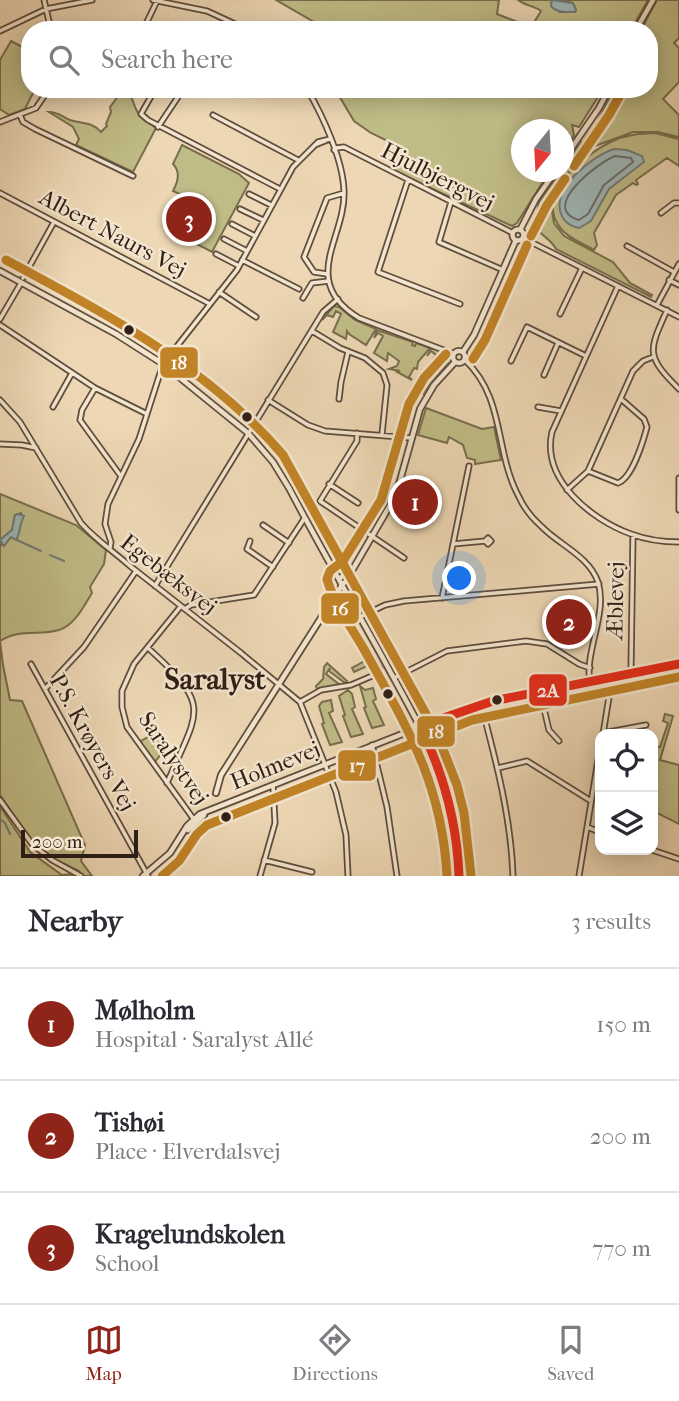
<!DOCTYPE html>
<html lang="en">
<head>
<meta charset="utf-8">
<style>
  body { margin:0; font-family:"IM FELL French Canon",serif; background:#f7f7f7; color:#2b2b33 }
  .controls { position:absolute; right:21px; bottom:21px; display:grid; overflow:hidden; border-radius:14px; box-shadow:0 4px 18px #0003 }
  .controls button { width:63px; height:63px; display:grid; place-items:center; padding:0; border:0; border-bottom:2px solid #e1e1e2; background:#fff; color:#2b2b33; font:35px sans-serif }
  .compass { position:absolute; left:511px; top:119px; width:63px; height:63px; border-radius:50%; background:#fff; box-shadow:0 4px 18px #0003; rotate:198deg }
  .scale { position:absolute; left:21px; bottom:18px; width:117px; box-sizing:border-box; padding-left:7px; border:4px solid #301f16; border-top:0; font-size:19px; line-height:24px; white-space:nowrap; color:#301f16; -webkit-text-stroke:5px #f3e5ce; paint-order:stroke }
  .you { position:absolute; left:460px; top:579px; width:24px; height:24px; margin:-18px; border:5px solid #fff; border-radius:50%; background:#1a73e8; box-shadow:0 0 0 10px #1a73e833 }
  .badge { display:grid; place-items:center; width:46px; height:46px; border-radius:50%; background:#8f2418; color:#fff; font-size:23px; font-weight:700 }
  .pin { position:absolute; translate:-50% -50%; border:4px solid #fff; box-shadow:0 2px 7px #0006 }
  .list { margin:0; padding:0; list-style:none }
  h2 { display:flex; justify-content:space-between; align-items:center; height:91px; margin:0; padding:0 28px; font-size:30px }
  h2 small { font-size:23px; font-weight:400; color:#7c7c81 }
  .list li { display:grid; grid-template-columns:46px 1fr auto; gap:21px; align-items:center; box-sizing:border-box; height:112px; padding:0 28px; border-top:2px solid #e1e1e2 }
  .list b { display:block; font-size:26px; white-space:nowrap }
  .list p { margin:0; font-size:23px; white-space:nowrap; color:#7c7c81 }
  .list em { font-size:23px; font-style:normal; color:#7c7c81 }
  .icon { flex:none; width:38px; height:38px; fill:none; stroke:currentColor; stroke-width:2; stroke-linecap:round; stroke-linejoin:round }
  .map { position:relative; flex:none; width:679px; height:876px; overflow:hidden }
  .search { position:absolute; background:#fff; box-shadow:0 4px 18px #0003; left:21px; right:21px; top:21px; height:77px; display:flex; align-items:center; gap:18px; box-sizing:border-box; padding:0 24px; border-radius:28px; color:#7c7c81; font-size:26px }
  .sheet { height:427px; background:#fff }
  nav { display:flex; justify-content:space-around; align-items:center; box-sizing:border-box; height:98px; border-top:2px solid #e1e1e2; background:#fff; font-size:19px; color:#7c7c81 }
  nav a { display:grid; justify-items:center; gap:4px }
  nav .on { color:#8f2418 }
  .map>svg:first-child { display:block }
  .green { fill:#c0bc87; stroke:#786e4e; stroke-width:2 }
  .water { fill:#9db7b8; stroke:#717a77; stroke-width:2 }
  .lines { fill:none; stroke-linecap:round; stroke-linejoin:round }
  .shore { stroke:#666b67; stroke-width:2 }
  .stream { stroke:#717a77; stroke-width:2 }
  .minor-casing { stroke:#5f4d3e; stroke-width:7 }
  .tertiary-casing { stroke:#5f4d3e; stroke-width:8 }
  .minor { stroke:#f3e5ce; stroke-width:3.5 }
  .tertiary { stroke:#f3e5ce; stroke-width:4.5 }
  .bus-1-casing { stroke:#f3e5ce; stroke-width:14 }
  .bus-2-casing { stroke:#f3e5ce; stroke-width:14 }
  .bus-3-casing { stroke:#f3e5ce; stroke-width:14 }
  .bus-4-casing { stroke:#f3e5ce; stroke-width:14 }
  .bus-1 { stroke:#e52b18; stroke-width:9 }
  .bus-2 { stroke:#c18326; stroke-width:9 }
  .bus-3 { stroke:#c18326; stroke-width:9 }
  .bus-4 { stroke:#c18326; stroke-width:9 }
  .bus-dot { fill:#301f16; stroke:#f3e5ce; stroke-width:2.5 }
  .labels { text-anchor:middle; stroke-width:5; stroke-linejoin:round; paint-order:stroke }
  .street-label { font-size:23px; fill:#301f16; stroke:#f3e5ce }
  .district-label { font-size:30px; font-weight:bold; fill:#301f16; stroke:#f3e5ce }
  .line-badge { stroke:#f3e5ce; stroke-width:2.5 }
  .badge-label { font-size:19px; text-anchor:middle; font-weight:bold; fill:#fff }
</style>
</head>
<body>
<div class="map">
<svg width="679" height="876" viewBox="0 0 679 876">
  <rect width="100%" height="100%" fill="#edd7b4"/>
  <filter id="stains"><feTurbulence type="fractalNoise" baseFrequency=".00286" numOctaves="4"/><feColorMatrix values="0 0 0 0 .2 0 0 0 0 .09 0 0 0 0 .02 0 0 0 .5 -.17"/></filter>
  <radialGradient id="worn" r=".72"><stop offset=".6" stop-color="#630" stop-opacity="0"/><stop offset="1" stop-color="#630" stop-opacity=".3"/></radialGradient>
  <path class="green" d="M276 0H499L497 14 520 23 533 24 541 11C533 5 525 6 518 0H553L551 3 560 12H574L576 10 573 3 559 0H648L631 30H334L335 28 332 27 331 30H328Z
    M657 0H679V38L674 43 679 48V82L663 99 679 115V137L658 132H633L595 146 591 143 593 140 592 137 588 141 585 139 598 121 614 89H649V30H641Z
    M11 41 26 49H30V89H35L25 109 9 115 0 109V60Z
    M117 89C133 89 131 101 138 113 142 119 150 124 156 128L133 172 76 145 79 139 73 127 49 112C59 112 62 117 70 120 82 124 93 122 101 132L107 126 106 124 111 112 110 107 116 99Z
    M335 89H603L579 127 572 125 574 135 564 151V130H522V172H549L517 223 512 226 392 170 400 147 371 133 354 121Z
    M655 133 679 139V166L667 158 636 180 638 184 636 185 633 183 616 195 594 233 597 245 594 250C584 244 570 239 562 230 532 196 584 154 613 141 627 134 641 134 655 133Z
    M582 142 592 150 558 182 552 193 551 204 554 223 564 236 613 262 630 283 652 295 651 297 556 249C551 239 541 236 535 226L539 202 560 172H564V167Z
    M182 145 239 174 249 183 212 252 187 239 202 204 173 191C178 182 181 172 173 164Z
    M334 306 339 307 355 320 376 329 366 345 349 334 347 331 346 339 333 332 341 314 336 311 333 317 327 315 322 320Z
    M377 330 413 342 412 345 415 346 416 343 430 348 418 362 417 369 414 368 409 377 412 380 397 372 400 371 389 369 397 366 399 361 388 353 387 361 374 353 383 336 378 333 374 338Z
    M432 348 446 353 448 363 423 394 415 385 416 382 418 383 417 386 422 389 431 374 426 371 436 355 431 351 427 356Z
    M426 408 482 429 494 427 501 460 475 464V460L467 458 463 445 449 437 447 443 418 435Z
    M0 494 76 525 106 550 104 564 90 587 92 593C84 606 75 625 59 630 40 636 21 628 0 641L3 665 10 700 22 701 85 845 81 861 92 876H82L79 871 52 858 33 843 0 795V542L2 545 12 537 17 539 19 523 23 518 21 513 15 515 12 530 0 540Z
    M567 615 580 626 578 635 547 616Z
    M372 653 382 668 380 669 376 662 354 672 352 668 370 658 368 656Z
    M327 663 347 681 345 683 329 671 330 668 326 674 340 685 317 689 316 686 323 679 324 667Z
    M360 686 365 690 373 688 376 699 373 701 384 725 372 728 364 708 366 707Z
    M348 690 352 694 355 707 352 709 363 734 351 737 343 716 345 715 339 696Z
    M331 700 333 711 329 713 342 742 330 745 322 724 324 723 319 706 322 702Z
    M665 714 673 716 660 760 679 765V824L653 811V746L660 747 668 723 663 721Z
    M157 732 168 745 154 763 139 742Z
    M0 806 30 852 62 875 71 874 72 876H0Z"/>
  <path class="water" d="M552 0 573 3 576 10 575 12C566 12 557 13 551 6Z
    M614 149 627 150 642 156 644 162 609 189 591 221 579 228C569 226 562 220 560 210 555 185 593 156 614 149Z
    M18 514 24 516C19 525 21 532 16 540L11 537 4 546 0 540 12 530 15 515Z"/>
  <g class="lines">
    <path class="shore" d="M615 156 631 158 633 162 604 185 588 214 579 220C538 208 599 162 615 156Z"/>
    <path class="stream" d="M17 540 41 551
      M50 555 64 561
      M0 819 5 823 10 834"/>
    <g class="minor-casing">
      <path id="minor" d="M44 0 51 30
        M153 0 207 11 248 30
        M143 30 157 1
        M0 31 46 9 92 0
        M246 89 251 92 254 89
        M307 89C323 116 343 160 344 191 346 238 298 281 359 318L454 354
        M153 93 141 114 148 120 280 189
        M20 115 23 122 35 129 133 176
        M213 115 298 160
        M0 122 36 108 49 89
        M158 127 178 97
        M315 145 330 139
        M334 150 336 148 344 147 513 233
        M408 180 378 272 460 304
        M0 193 210 304
        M249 194 271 205
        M451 202 439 242 503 270
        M240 209 263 220
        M661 213 674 203H679
        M232 224 255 236
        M523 238 679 317
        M224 239 247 251
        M627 246 674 272
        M216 254 239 266
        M242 260 299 289
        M327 274 314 272 304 257 327 198 344 193
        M23 278 54 222
        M669 280 679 285
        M618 286 552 432C541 480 592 520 631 534 647 540 663 542 679 542
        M219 292 256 317
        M303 298 312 283 329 281
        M657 305 679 264
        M667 310C648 352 646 356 679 389
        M560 314 582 268
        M0 319 21 283
        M0 325 95 388 147 414
        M312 331 340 348 365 358 383 373 387 385 382 434
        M465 360C506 399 494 451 519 497 524 508 532 518 541 526 559 545 589 556 598 582 608 613 584 653 590 682
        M511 361 527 327 586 356
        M544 375 558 343
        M95 388 82 410 80 420 120 475
        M339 399 341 382 348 352
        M0 400 20 422 81 523C96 540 113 551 130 566L241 653 300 702 336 792 346 835 348 876
        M268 400 308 425 325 431 412 438
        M53 407 72 373
        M538 407 561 411
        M357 433V441L320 501 404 558
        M0 444 22 445 36 448
        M588 471 618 483C632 478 643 442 647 427L644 419 621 399
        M679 478V510
        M329 484 358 503
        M567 490 588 471 633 371 643 361 653 357
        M263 525 289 543
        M488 538 491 541 488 544 485 541Z
        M250 541 247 549 273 567
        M453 544 485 541
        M110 548 111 542 105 524 108 504 139 439 163 364 237 270 293 167 318 142 330 139
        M155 586 323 312 338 299
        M442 598 469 466
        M181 606 134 664 122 691V707L127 727 195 821
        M185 609 191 605 254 595 304 519
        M360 617 385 605 404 601 599 584
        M148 648C213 707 199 709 167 783
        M31 664 148 876
        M631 668 633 535
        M394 678 447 651 526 641 547 644 579 664 590 668
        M45 689 84 647 136 571
        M540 692 549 730 559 741
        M300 702 321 690 351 685 372 676
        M481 704C496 761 511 817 513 876
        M603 733 646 725
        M603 734 610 691 609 678
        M372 745 387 807 397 876
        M498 768 527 761 591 801
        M0 800 32 844 52 860 81 876
        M587 827 600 832
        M652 850 679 859
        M264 860 312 872
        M260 876 275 823 273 786
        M579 876 600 748"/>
    </g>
    <g class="tertiary-casing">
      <path id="tertiary" d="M636 30 653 0
        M564 159 599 108 609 89
        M512.5 235a5.5 5.5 0 1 1 11 0a5.5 5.5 0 1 1-11 0Z
        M520 230 536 199 555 172
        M0 271 116 334 163 364 248 433 273 462 289 488C320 547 353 604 385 662 425 736 458 788 459 876
        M453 357a6 6 0 1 1 12 0a6 6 0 1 1-12 0Z
        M463 352 474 335 516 240
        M339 579 352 569
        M216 793 221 775 342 585 346 581 396 495 420 409 434 385 455 362
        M188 830 204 815
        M143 876 170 853 187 826 200 814 468 708 679 664"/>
    </g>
    <use href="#minor" class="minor"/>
    <use href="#tertiary" class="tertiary"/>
    <g class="bus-1-casing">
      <path id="bus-1" d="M420 726 493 701 679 664
        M420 726C444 774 457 822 459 876"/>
    </g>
    <g class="bus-2-casing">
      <path id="bus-2" d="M574 166 609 115 620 95
        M531 236 547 205 565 179
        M446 354 424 378 409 404 381 500 343 561 330 571 327 579C333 602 353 630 365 651 408 729 442 784 447 876
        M473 359 485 340 527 245"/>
    </g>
    <g class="bus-3-casing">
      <path id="bus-3" d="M6 260C106 314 208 367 283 455L437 734 457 785 464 813 471 875"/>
    </g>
    <g class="bus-4-casing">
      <path id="bus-4" d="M162 876 179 861 197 834 207 825 472 720 679 677"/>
    </g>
    <use href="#bus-1" class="bus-1"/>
    <use href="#bus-2" class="bus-2"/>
    <use href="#bus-3" class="bus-3"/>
    <use href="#bus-4" class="bus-4"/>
  </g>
  <g class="bus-dot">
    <circle cx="129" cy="330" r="6"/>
    <circle cx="247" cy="417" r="6"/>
    <circle cx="388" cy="694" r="6"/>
    <circle cx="497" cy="700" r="6"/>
    <circle cx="226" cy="817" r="6"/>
  </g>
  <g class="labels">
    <g class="street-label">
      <text transform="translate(438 176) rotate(27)" y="8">Hjulbjergvej</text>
      <text transform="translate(113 233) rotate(28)" y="8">Albert Naurs Vej</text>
      <text transform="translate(169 574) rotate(38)" y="8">Egebæksvej</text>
      <text transform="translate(615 601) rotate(-89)" y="8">Æblevej</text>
      <text transform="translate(93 742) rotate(61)" y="8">P.S. Krøyers Vej</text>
      <text transform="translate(174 758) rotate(56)" y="8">Saralystvej</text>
      <text transform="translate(275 765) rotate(-22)" y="8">Holmevej</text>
    </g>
    <g class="district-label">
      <text x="215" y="689">Saralyst</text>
    </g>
  </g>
  <g class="line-badge">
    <rect x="159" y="346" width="40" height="33" rx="7" fill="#c18326"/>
    <rect x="320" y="592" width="40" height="33" rx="7" fill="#c18326"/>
    <rect x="528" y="673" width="40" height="34" rx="7" fill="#e52b18"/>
    <rect x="416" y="715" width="40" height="33" rx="7" fill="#c18326"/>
    <rect x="337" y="749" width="40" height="33" rx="7" fill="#c18326"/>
  </g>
  <g class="badge-label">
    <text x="179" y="369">18</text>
    <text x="340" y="615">16</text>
    <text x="548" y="697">2A</text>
    <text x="436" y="738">18</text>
    <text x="357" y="772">17</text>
  </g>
  <rect width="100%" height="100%" filter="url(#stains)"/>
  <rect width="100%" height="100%" fill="url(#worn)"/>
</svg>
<div class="controls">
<button><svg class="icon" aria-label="locate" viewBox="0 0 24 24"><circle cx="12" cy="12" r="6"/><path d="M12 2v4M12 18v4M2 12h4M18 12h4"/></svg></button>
<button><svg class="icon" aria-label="layers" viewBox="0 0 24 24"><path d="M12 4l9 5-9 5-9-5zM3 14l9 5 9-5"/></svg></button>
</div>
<svg class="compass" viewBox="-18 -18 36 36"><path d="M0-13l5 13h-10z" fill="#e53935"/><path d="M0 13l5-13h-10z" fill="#7c7c81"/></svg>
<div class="scale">200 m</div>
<div class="you"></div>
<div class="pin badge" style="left:415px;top:502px">1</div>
<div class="pin badge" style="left:569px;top:622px">2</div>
<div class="pin badge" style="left:189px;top:219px">3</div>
<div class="search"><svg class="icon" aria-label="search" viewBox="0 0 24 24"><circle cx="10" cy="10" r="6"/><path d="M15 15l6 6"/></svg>Search here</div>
</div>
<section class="sheet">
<h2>Nearby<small>3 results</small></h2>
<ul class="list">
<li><span class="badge">1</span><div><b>Mølholm</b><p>Hospital · Saralyst Allé</p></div><em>150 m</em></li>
<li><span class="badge">2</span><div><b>Tishøi</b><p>Place · Elverdalsvej</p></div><em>200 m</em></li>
<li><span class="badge">3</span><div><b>Kragelundskolen</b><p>School</p></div><em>770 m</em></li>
</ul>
</section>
<nav>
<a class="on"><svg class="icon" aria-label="map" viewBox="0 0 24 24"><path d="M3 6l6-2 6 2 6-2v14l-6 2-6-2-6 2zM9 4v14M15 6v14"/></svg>Map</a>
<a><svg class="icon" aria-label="directions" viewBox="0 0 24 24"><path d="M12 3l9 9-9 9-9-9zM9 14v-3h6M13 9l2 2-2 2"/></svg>Directions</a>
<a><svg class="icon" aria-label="saved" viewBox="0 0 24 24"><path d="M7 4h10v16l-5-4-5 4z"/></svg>Saved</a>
</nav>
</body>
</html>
